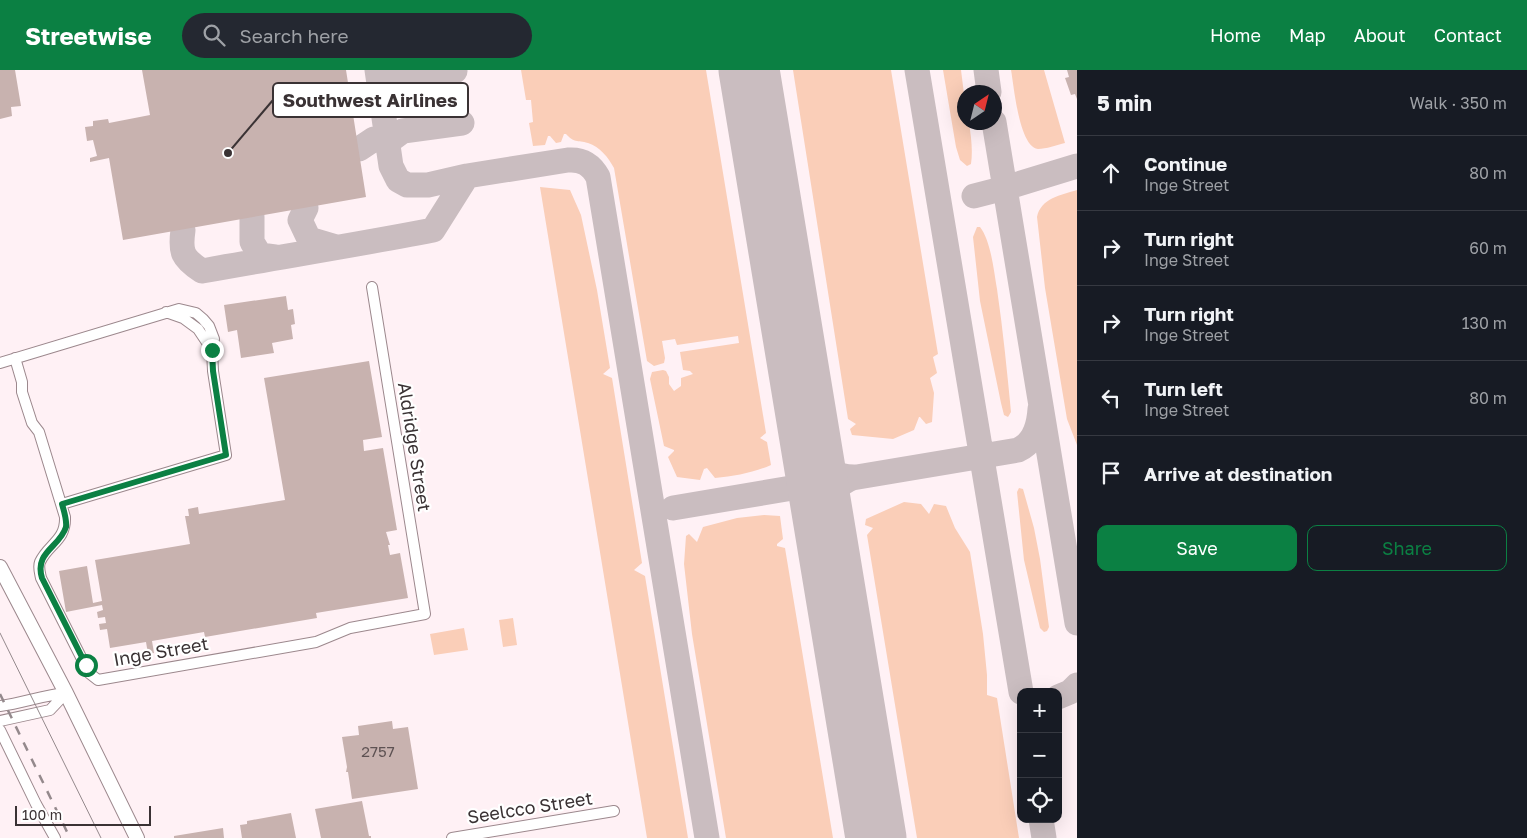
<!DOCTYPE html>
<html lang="en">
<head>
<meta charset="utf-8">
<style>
  body { margin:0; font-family:"Golos Text",sans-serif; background:#242831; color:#f1f3f6 }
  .controls { position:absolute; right:15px; bottom:15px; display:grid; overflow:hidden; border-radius:10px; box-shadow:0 5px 20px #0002 }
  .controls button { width:45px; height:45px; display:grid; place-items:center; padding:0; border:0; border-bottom:1px solid #363941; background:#171b24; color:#f1f3f6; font:25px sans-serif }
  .compass { position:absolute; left:957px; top:15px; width:45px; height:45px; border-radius:50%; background:#171b24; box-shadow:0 5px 20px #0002; rotate:35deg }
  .scale { position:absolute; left:15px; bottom:12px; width:136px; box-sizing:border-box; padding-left:5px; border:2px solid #3a3234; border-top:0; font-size:14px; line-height:18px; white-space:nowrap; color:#3a3234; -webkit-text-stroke:4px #fff; paint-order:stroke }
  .stop { position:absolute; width:15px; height:15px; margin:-11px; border:4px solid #0b8043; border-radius:50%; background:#fff }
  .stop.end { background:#0b8043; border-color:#fff; box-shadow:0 1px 5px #0008 }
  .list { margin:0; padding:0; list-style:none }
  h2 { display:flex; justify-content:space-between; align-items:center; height:65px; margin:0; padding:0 20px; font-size:21px }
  h2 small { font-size:16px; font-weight:400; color:#9ea1a6 }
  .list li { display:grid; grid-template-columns:32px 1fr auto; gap:15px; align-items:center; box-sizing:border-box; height:75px; padding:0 20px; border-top:1px solid #363941 }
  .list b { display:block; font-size:19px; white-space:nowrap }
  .list p { margin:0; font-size:16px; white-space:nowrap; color:#9ea1a6 }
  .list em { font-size:16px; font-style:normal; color:#9ea1a6 }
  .actions { display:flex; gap:10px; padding:15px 20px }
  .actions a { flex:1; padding:11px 0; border:1px solid #0b8043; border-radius:10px; text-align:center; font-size:18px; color:#0b8043 }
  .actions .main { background:#0b8043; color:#fff }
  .icon { flex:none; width:28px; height:28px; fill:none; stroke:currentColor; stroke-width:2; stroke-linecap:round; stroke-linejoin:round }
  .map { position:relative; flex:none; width:1077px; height:768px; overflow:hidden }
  header { display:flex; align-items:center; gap:30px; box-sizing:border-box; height:70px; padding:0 25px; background:#0b8043; color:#fff }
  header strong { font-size:24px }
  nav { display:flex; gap:28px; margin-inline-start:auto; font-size:18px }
  .search { width:350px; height:45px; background:#242831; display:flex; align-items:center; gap:12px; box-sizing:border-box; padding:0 18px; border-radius:28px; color:#9ea1a6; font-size:19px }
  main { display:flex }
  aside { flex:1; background:#171b24 }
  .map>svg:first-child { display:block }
  .green { fill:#faceb8 }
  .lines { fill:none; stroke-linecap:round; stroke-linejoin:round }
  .taxiway { stroke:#cabdc0; stroke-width:25 }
  .runway { stroke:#cabdc0; stroke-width:61 }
  .building { fill:#c8b2af }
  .minor-casing { stroke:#9c888d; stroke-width:12 }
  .secondary-casing { stroke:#9c888d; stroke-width:16 }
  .minor { stroke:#fff; stroke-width:10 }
  .secondary { stroke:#fff; stroke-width:14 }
  .tram { stroke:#94898c; stroke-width:1 }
  .rail { stroke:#94898c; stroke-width:2.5; stroke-dasharray:9 9; stroke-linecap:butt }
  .route { stroke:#0b8043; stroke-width:6 }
  .labels { text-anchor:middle; stroke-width:4.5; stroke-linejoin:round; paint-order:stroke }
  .number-label { font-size:15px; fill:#5e5253 }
  .street-label { font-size:18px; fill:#3a3234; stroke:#fff }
  .leader { fill:none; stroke:#3a3234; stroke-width:2 }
  .callout-dot { fill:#3a3234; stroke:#fff; stroke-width:2 }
  .callout { fill:#fff; stroke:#3a3234; stroke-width:2 }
  .callout-label { font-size:19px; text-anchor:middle; font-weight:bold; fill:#3a3234 }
</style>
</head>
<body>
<header>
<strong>Streetwise</strong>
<div class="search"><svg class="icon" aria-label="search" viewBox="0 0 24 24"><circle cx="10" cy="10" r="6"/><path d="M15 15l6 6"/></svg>Search here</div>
<nav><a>Home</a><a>Map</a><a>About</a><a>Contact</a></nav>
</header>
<main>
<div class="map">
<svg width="1077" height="768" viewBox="0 0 1077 768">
  <rect width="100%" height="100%" fill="#fff1f5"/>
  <path class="green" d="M521 0H706L766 363 760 368 767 372 771 395C753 403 735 406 715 408L707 398 704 399 700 410 677 407 668 387 674 381V380L664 376 650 309 652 302 663 300 666 301 669 307V314L674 321 681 316V308L693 304 690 301 683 300 680 282 739 273 738 266 677 275 675 269 662 271 665 288 664 293 654 296 647 291 614 98C608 87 600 77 588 73 577 70 574 73 566 64H564L561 72 556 73 550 66H548L545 75 533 76 529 53 533 52 531 30H526Z
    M793 0H891L938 284 933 287 937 303 930 308 934 323 932 352 926 354 920 347H919L914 360 893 369 852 365 850 359 856 354 848 349Z
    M943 0H961L964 24V52L969 53C971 66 973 80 971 94L967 96 960 90 956 77Z
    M1011 0H1044L1065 73C1057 75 1046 79 1038 79 1019 77 1014 16 1011 0Z
    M540 117 570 120 581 145 597 220 610 298 603 304 612 308 642 493 634 500 645 506 688 768H647Z
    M1077 120V375L1067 349 1045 218 1037 147C1041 128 1061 125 1077 120Z
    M977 157H980C991 171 994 202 997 219 1003 260 1007 301 1011 342L1008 347 1004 345 1001 333 980 231 973 167Z
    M1019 418 1023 419 1034 458 1040 489 1049 557 1047 561 1044 562 1040 558 1024 490 1017 422Z
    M904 432 921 434 929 444 934 434 946 436 955 458 970 482 983 564 987 605V625L997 628 1019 768H917L867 465 873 458 865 455 866 449Z
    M764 445 780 446 783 469 777 474V476L785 478 833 768H726L692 564 684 494 686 466 689 464 697 472 703 457 737 448Z
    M513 548 517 575 503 577 499 550Z
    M464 558 468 580 434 585 430 564Z"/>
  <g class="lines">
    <path class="taxiway" d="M377 0 391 96 398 110 407 115H428L467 106 568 90C582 89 591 94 598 107L707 768
      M917 0 1021 622
      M986 0 989 22
      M382 31 398 9 455 1
      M994 52 1077 553
      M359 79 374 69 384 68 388 72 403 61 462 53
      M974 126 1005 118 1077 96
      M306 138 300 150 309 169 336 177
      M252 147V172L260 185 275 187
      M183 160C180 182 182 188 202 201 279 187 356 175 433 160L467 106
      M812 380C817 397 837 407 854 407
      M673 438 1018 380C1034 373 1039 355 1040 339
      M823 444C825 426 838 414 854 407
      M1058 627 1070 622 1077 615
      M1041 749 1044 768"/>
    <path class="runway" d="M749 0 876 768"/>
  </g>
  <path class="building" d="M0 0H15L21 36 11 37 12 46 0 49Z
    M142 0H346L366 127 123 170 109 88 90 92V88L97 86 93 70 87 71 85 57 93 56V51L108 49 109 53 150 45Z
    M1067 0H1077V29L1075 24 1071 25 1065 8 1069 7Z
    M286 226 288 240 293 239 295 254 291 255 293 269 272 273 274 283 241 288 237 260 228 262 224 235Z
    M369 291 382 367 363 370 364 381 383 378 397 460 386 462 390 475H388L390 485 400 483 408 528 316 543 317 548 205 567 204 562 152 571 154 583 148 584 146 572 110 578 107 559 100 560 99 554 106 553 105 547 98 548 97 542 103 540 102 535 66 542 59 501 87 496 93 533 102 531 95 490 190 474 185 446H189L188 439 198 437 199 444 285 430 264 308Z
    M392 651 393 659 408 657 418 719 352 729 348 702H346L347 697 342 667 359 665 358 656Z
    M362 731 369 766H371V768H321L315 739Z
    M291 743 296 768H242L240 755 247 754V751Z
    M223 758 224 768H174V766Z"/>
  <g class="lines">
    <g class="minor-casing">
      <path id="minor" d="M166 242 183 248 198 259 212 280
        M15 288 22 312V322L32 353 39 362 65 447C66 471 48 474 40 492 38 497 40 503 41 508L89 603 98 610 316 572 350 558 425 544 372 217
        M0 293 179 239 196 243 203 249 209 256 214 269 212 280 213 301 226 385 62 434
        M0 636C23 633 44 625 66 623
        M0 651 50 640 66 623
        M0 660 36 734 55 768
        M452 768 614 741"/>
    </g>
    <g class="secondary-casing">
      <path id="secondary" d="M0 497 66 623 137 768"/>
    </g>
    <use href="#minor" class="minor"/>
    <use href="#secondary" class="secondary"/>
    <path class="tram" d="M0 563 101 768"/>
    <path class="rail" d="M0 624 70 768"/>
  </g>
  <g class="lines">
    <path class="route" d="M86 595 42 508C34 482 60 477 66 457 67 450 64 441 62 434L226 385 213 301 212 280"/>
  </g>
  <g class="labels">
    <g class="number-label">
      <text x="378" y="687">2757</text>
    </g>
    <g class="street-label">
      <text transform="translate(414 377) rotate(81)" y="6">Aldridge Street</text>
      <text transform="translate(161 582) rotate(-10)" y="6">Inge Street</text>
      <text transform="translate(530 738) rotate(-9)" y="6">Seelcco Street</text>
    </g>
  </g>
  <path class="leader" d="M228 83L273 30"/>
  <circle class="callout-dot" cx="228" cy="83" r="5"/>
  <rect class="callout" x="273" y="13" width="195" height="34" rx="5"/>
  <g class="callout-label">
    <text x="370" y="37">Southwest Airlines</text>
  </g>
</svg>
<div class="controls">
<button>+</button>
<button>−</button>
<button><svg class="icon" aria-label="locate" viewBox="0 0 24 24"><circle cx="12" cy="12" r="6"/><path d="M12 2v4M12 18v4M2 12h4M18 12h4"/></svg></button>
</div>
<svg class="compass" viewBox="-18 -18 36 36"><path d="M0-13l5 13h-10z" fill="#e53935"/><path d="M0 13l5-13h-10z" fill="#9ea1a6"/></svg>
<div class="scale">100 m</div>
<div class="stop" style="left:86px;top:595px"></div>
<div class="stop end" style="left:212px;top:280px"></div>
</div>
<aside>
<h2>5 min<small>Walk · 350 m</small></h2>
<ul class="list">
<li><svg class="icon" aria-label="ahead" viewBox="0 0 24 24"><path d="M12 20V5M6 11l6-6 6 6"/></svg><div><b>Continue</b><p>Inge Street</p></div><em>80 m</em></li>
<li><svg class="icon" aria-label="right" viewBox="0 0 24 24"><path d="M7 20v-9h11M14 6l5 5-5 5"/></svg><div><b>Turn right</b><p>Inge Street</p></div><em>60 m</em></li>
<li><svg class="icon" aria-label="right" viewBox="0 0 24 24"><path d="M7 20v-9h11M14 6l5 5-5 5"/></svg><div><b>Turn right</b><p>Inge Street</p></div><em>130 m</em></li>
<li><svg class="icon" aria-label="left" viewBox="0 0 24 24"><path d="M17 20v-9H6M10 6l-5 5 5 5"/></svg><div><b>Turn left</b><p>Inge Street</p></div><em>80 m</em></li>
<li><svg class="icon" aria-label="arrive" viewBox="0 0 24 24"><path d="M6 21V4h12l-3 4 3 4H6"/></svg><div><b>Arrive at destination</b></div></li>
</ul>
<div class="actions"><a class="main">Save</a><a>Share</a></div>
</aside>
</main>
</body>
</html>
